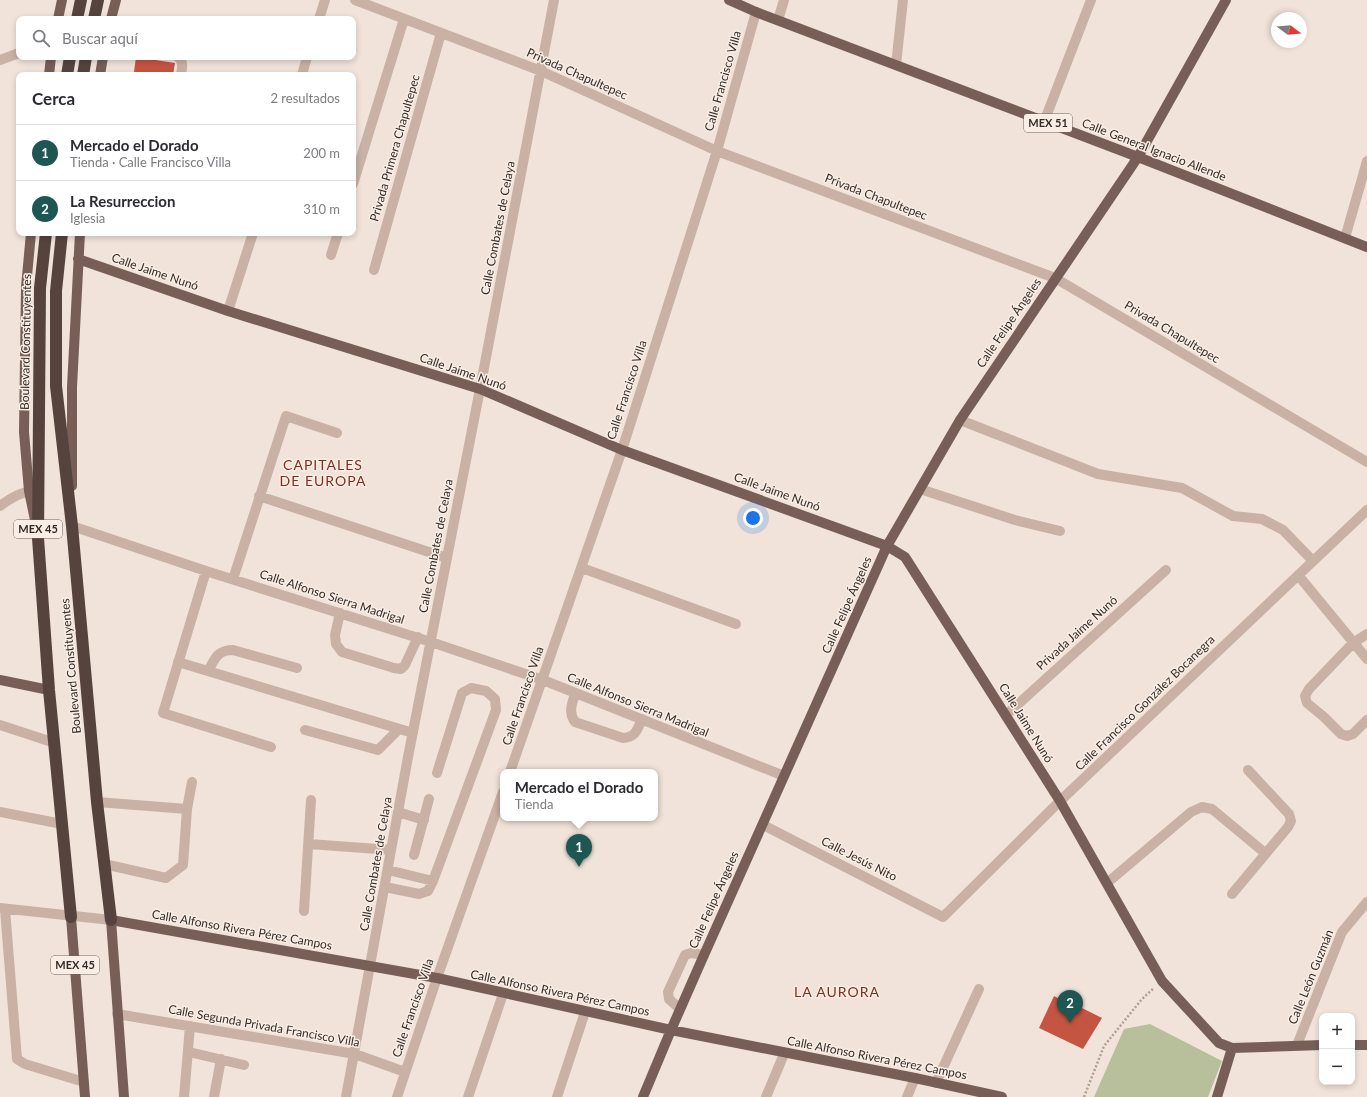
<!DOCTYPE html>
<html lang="es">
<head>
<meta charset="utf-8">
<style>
  body { margin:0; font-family:Lato,sans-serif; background:#f7f7f7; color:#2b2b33 }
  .controls { position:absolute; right:12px; bottom:12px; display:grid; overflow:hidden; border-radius:8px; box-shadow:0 2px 6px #0003 }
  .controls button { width:36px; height:36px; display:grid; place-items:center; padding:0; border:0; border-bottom:1px solid #e1e1e2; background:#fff; color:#2b2b33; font:20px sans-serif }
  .compass { position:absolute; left:1271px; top:12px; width:36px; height:36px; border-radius:50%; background:#fff; box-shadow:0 2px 6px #0003; rotate:106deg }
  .you { position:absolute; left:753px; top:518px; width:14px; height:14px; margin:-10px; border:3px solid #fff; border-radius:50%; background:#1a73e8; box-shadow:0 0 0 6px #1a73e833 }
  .badge { display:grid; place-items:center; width:26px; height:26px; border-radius:50%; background:#1d5653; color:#fff; font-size:13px; font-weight:700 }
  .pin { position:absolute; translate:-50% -33px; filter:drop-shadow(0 1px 2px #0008) }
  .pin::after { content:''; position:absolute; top:21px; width:14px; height:12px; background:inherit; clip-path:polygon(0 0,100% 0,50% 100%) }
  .popup { position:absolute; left:500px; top:769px; width:158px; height:52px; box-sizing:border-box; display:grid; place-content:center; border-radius:8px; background:#fff; filter:drop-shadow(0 1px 3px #0005); font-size:13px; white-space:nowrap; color:#7c7c81 }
  .popup b { font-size:15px; color:#2b2b33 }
  .popup::after { content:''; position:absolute; left:50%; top:100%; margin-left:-8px; border:8px solid transparent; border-top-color:#fff }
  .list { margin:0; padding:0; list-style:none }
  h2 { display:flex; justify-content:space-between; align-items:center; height:52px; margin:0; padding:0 16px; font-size:17px }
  h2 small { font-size:13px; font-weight:400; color:#7c7c81 }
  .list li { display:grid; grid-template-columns:26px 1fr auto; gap:12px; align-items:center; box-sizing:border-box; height:56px; padding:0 16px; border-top:1px solid #e1e1e2 }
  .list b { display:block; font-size:15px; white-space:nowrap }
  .list p { margin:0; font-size:13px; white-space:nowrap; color:#7c7c81 }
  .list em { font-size:13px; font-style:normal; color:#7c7c81 }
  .icon { flex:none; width:22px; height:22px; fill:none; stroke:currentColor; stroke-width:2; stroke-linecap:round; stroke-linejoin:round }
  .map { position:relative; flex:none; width:1367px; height:1097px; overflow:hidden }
  .search { position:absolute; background:#fff; box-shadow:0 2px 6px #0003; left:16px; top:16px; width:340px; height:44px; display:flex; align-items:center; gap:10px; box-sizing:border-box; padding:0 14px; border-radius:8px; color:#7c7c81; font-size:15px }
  .panel { position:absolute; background:#fff; box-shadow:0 2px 6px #0003; left:16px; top:72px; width:340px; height:164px; border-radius:8px }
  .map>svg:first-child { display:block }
  .green { fill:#b7c09a }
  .building { fill:#c55543 }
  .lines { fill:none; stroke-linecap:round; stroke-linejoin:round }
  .path { stroke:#b59c90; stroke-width:2.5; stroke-dasharray:2 2; stroke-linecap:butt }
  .minor { stroke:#c9b2a5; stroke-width:10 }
  .major { stroke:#775f58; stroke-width:10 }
  .highway { stroke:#56433e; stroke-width:12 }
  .labels { text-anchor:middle; stroke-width:3; stroke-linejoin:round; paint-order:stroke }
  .shield { fill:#f9eee5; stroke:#706560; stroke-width:1 }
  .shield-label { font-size:11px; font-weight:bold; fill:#352a27 }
  .street-label { font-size:12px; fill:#352a27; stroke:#f9eee5 }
  .quarter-label { font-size:14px; letter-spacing:1px; fill:#832d20; stroke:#f9eee5 }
</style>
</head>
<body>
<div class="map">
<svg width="1367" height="1097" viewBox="0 0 1367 1097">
  <rect width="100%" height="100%" fill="#f1e3d9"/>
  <path class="green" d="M1150 1024 1222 1061 1208 1097H1094L1124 1029Z"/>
  <path class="building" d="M136 57 175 63 173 75H153L134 72Z
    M1054 996 1065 1002 1078 1006 1102 1018 1083 1049 1039 1028Z"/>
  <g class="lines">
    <path class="path" d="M1084 1097 1104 1046 1142 999 1154 988"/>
    <path class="minor" d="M355 0 541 71 717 151 1055 278 1367 462
      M319 19 325 0
      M778 20 784 0
      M178 57C184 62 182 68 181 75
      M0 60 19 53
      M896 65 903 0
      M302 75 307 57
      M1044 122 1091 0
      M353 184 404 19
      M1345 238 1367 161
      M331 255 338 233
      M374 270 441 33
      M228 311 253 233
      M960 420 1098 474 1182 488 1233 516 1262 519 1283 530 1313 561
      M920 489 1015 520 1060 531
      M259 496 447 558
      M0 506C11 498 22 491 36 491
      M72 526 206 571 431 642 543 680 784 776
      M582 568 736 624
      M206 571 163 713 271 747
      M1298 575 1367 659
      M233 579 286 416 337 433
      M340 613 335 635 336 644 342 652 394 668 401 669 405 665 418 637
      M1367 634 1353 643 1309 689 1305 696 1307 703 1324 717 1341 734 1347 736 1353 734 1367 720
      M178 662 413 733
      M208 671C215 659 217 650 233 650L297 668
      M575 694C572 704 568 712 575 722L623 738C636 737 637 730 642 719
      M1006 715 1166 570
      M0 725 55 743
      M305 730 378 750 399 729
      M510 772 622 450 717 151 756 12
      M97 802 187 809
      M0 812 62 824
      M398 812 424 820
      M763 825 943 917 1060 801 1367 510
      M309 844 391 850
      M414 855 429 799
      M104 864 166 878 183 865 187 809 192 782
      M388 870 433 881
      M1107 883 1191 812 1202 807 1212 809 1265 853
      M385 887 419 894 428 891 433 881 496 710 495 699 486 691 471 688 462 693 437 773
      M1232 894 1288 827 1291 821 1289 814 1248 770
      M0 908 111 920
      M5 909 17 1059 25 1064 84 1082
      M304 911 311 800
      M680 1009 669 999 668 992 685 955 691 953 704 955
      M117 1014 355 1054 405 1072
      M1297 1045 1342 932 1367 902
      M189 1052 244 1065
      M936 1083 979 989
      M184 1097 190 1026
      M214 1097 221 1059
      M346 1097 408 757 480 389 554 0
      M397 1097 437 978 503 792
      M468 1097 503 994
      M557 1097 585 1012
      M766 1097 784 1054
      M907 1097 915 1078"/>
    <path class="major" d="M729 0 756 12 1138 157 1367 247
      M58 19 62 0
      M111 19 116 0
      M49 75 51 57
      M100 75 103 57
      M31 233 26 287 24 432 29 491 35 520
      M78 259 228 311 480 389 622 450 887 546 905 557 1060 801 1162 981 1219 1043 1232 1048 1322 1045
      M72 486V387L80 233
      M0 680 49 690
      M71 917 85 1097
      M1352 1045H1367
      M124 1097 111 920 437 978 671 1030 915 1078 1002 1097
      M643 1097 671 1030 704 955 887 546 960 420 1138 157 1226 0
      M1217 1097 1232 1048"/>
    <path class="highway" d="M77 19 81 0
      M94 19 98 0
      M67 75 70 57
      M83 75 86 57
      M46 233 40 288 38 538 49 690 71 917
      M62 233 56 291V386L72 526 97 802 111 920"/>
  </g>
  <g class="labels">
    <g class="shield">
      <rect x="1024" y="114" width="48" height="18" rx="3"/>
      <rect x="14" y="520" width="48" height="18" rx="3"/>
      <rect x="51" y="956" width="48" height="18" rx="3"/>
    </g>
    <g class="shield-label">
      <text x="1048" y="127">MEX 51</text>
      <text x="38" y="533">MEX 45</text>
      <text x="75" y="969">MEX 45</text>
    </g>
    <g class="street-label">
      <text transform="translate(577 74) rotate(24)" y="4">Privada Chapultepec</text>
      <text transform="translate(723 81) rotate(-74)" y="4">Calle Francisco Villa</text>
      <text transform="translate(395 148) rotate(-74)" y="4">Privada Primera Chapultepec</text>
      <text transform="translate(1154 150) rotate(21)" y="4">Calle General Ignacio Allende</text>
      <text transform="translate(876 197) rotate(21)" y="4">Privada Chapultepec</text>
      <text transform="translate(498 228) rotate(-79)" y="4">Calle Combates de Celaya</text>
      <text transform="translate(155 272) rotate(19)" y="4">Calle Jaime Nunó</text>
      <text transform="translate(1009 323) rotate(-56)" y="4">Calle Felipe Ángeles</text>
      <text transform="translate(1172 332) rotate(31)" y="4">Privada Chapultepec</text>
      <text transform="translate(26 342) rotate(-89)" y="4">Boulevard Constituyentes</text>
      <text transform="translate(463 372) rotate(19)" y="4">Calle Jaime Nunó</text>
      <text transform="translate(627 390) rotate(-72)" y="4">Calle Francisco Villa</text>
      <text transform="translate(777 492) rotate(20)" y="4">Calle Jaime Nunó</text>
      <text transform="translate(436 546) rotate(-79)" y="4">Calle Combates de Celaya</text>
      <text transform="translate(332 597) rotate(18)" y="4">Calle Alfonso Sierra Madrigal</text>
      <text transform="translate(847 605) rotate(-66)" y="4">Calle Felipe Ángeles</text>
      <text transform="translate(1077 633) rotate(-42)" y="4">Privada Jaime Nunó</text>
      <text transform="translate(71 666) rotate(-95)" y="4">Boulevard Constituyentes</text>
      <text transform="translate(523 696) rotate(-71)" y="4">Calle Francisco Villa</text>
      <text transform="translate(1145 703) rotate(-44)" y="4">Calle Francisco González Bocanegra</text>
      <text transform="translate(638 705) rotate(22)" y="4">Calle Alfonso Sierra Madrigal</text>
      <text transform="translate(1026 723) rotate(58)" y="4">Calle Jaime Nunó</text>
      <text transform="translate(859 859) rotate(27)" y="4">Calle Jesús Nito</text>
      <text transform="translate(376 864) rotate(-80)" y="4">Calle Combates de Celaya</text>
      <text transform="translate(714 900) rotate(-66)" y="4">Calle Felipe Ángeles</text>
      <text transform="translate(242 930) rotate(10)" y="4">Calle Alfonso Rivera Pérez Campos</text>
      <text transform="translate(1311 977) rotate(-68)" y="4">Calle León Guzmán</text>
      <text transform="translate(560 993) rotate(12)" y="4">Calle Alfonso Rivera Pérez Campos</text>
      <text transform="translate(413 1008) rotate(-71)" y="4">Calle Francisco Villa</text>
      <text transform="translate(264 1026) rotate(10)" y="4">Calle Segunda Privada Francisco Villa</text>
      <text transform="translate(877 1058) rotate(11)" y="4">Calle Alfonso Rivera Pérez Campos</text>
    </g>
    <g class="quarter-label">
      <text x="323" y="470">CAPITALES<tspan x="323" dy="16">DE EUROPA</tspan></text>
      <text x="837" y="997">LA AURORA</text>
    </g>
  </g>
</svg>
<div class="controls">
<button>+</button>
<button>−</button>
</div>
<svg class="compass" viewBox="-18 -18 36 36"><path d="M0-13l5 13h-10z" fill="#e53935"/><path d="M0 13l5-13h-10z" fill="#7c7c81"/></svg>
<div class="you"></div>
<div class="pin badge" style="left:579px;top:867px">1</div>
<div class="popup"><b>Mercado el Dorado</b>Tienda</div>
<div class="pin badge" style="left:1070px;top:1023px">2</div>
<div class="search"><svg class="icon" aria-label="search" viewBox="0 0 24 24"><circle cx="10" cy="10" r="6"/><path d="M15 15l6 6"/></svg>Buscar aquí</div>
<section class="panel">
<h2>Cerca<small>2 resultados</small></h2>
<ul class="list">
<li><span class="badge">1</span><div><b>Mercado el Dorado</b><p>Tienda · Calle Francisco Villa</p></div><em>200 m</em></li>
<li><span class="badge">2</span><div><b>La Resurreccion</b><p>Iglesia</p></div><em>310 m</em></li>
</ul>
</section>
</div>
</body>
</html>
